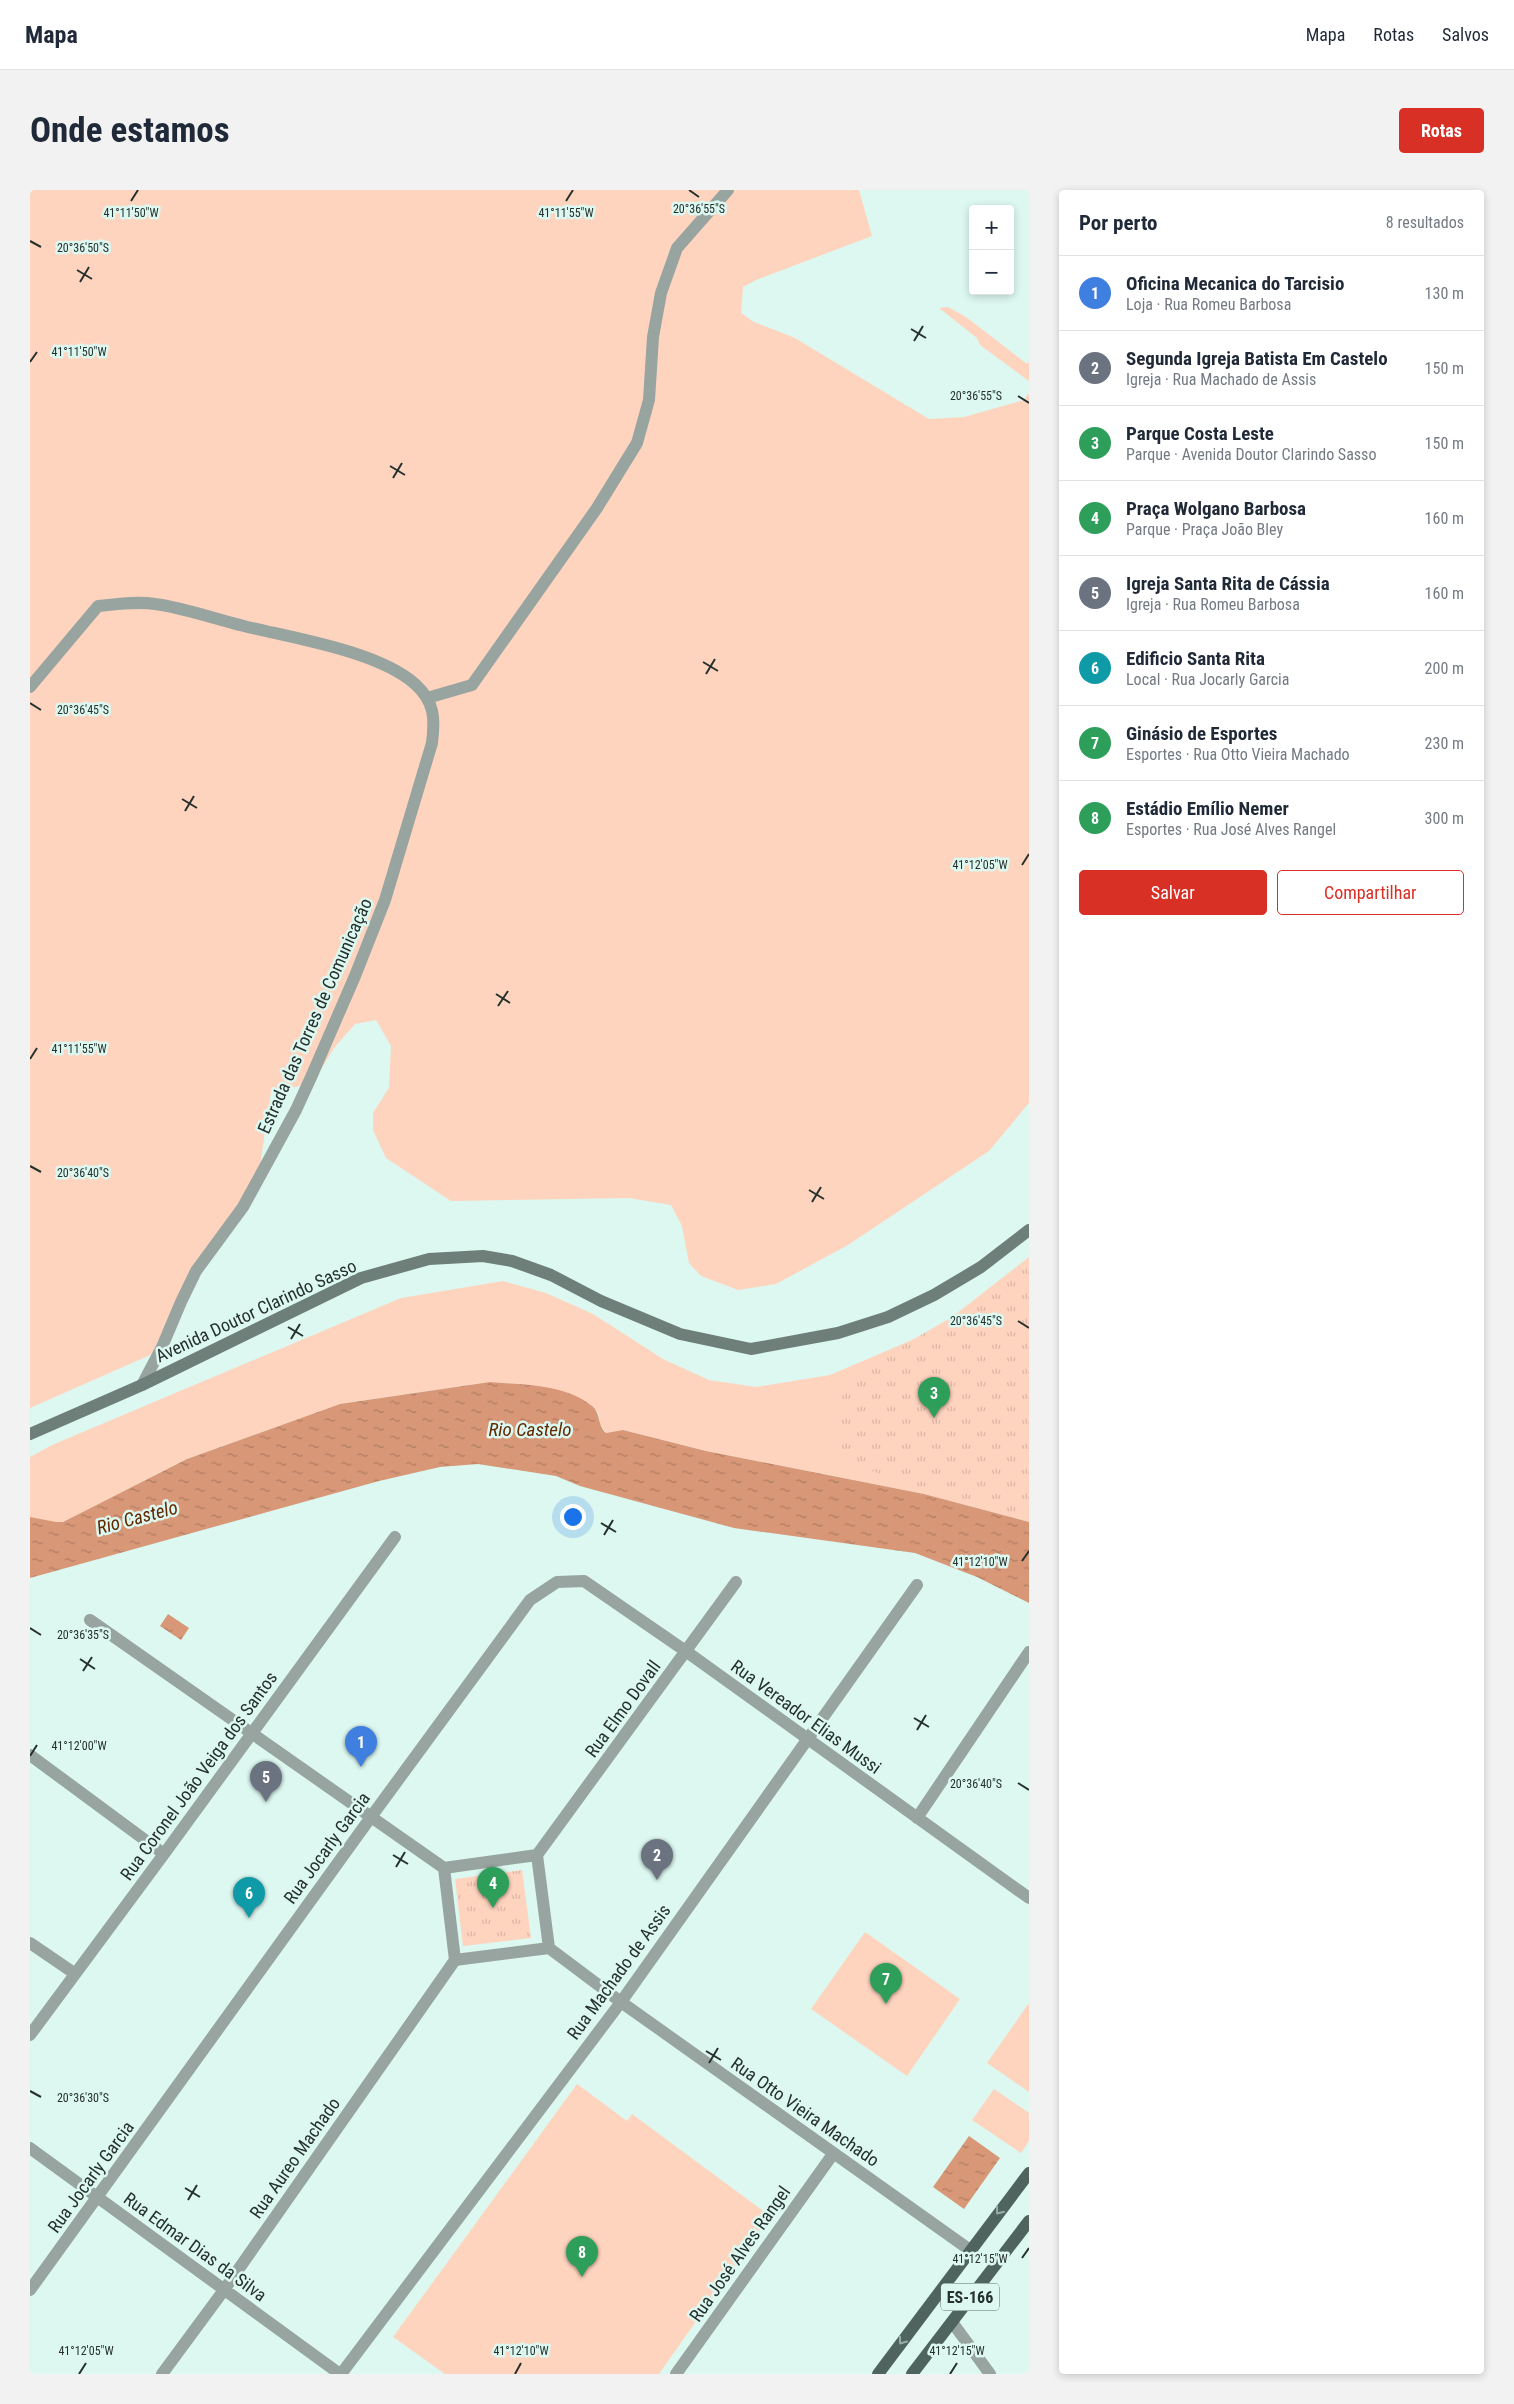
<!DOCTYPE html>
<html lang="pt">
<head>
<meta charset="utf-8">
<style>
  body { margin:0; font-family:"Roboto Condensed",sans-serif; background:#f2f2f3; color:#1f2937 }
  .controls { position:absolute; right:15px; top:15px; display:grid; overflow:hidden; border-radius:5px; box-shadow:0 2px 8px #0003 }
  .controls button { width:45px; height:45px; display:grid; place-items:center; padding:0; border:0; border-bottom:1px solid #e0e1e3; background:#fff; color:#1f2937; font:25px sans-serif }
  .you { position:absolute; left:542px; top:1326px; width:18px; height:18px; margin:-12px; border:4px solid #fff; border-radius:50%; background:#1a73e8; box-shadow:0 0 0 8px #1a73e833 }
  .badge { display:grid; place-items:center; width:32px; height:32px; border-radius:50%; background:#d93025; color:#fff; font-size:16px; font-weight:700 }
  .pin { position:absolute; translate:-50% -41px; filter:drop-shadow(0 1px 2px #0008) }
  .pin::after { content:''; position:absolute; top:26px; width:18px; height:15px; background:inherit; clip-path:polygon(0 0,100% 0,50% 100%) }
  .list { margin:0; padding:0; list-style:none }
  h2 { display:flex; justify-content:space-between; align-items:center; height:65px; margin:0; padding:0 20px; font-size:21px }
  h2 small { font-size:16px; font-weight:400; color:#747a83 }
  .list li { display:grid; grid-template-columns:32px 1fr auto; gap:15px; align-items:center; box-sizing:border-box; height:75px; padding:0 20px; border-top:1px solid #e0e1e3 }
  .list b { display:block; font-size:19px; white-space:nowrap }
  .list p { margin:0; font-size:16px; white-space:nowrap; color:#747a83 }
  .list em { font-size:16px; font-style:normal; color:#747a83 }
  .actions { display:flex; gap:10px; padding:15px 20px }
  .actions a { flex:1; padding:11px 0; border:1px solid #d93025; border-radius:5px; text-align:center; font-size:18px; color:#d93025 }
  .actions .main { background:#d93025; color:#fff }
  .map { position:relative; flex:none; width:999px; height:2184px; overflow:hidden; border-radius:5px }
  header { display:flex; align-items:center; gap:30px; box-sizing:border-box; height:70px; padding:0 25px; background:#fff; border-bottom:1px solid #e0e1e3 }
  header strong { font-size:24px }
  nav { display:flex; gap:28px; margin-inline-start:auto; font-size:18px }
  .intro { display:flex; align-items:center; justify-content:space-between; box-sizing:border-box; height:120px; padding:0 30px }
  h1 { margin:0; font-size:35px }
  .button { padding:12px 22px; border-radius:5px; background:#d93025; color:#fff; font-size:18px; font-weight:700 }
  main { display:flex; gap:30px; padding:0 30px }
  aside { flex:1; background:#fff; border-radius:5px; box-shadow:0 2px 8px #0003 }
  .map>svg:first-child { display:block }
  .grass { fill:#ffd4bf }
  .park { fill:url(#park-tufts) }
  .water { fill:url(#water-ripples) }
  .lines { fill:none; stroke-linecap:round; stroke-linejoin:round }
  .minor { stroke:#98a4a0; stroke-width:12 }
  .secondary { stroke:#6e7f7a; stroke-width:12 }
  .primary { stroke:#50645f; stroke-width:12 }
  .oneway { stroke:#96aea8 }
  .ticks { fill:none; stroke:#26302d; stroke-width:2 }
  .labels { text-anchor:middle; stroke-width:5; stroke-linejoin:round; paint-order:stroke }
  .shield { fill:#dcf8f0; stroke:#5d6c68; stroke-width:1 }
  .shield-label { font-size:16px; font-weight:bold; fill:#26302d }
  .street-label { font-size:18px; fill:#26302d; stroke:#dcf8f0 }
  .water-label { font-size:19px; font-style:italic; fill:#612801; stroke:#dcf8f0 }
  .ticks-label { font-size:12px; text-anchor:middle; fill:#26302d; stroke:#dcf8f0; stroke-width:5; stroke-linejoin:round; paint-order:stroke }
</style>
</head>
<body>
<header>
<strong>Mapa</strong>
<nav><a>Mapa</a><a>Rotas</a><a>Salvos</a></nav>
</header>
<div class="intro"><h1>Onde estamos</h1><a class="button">Rotas</a></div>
<main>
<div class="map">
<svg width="999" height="2184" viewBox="0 0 999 2184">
  <defs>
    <pattern id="park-tufts" width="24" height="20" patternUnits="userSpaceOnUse" patternTransform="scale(1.25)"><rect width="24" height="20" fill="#ffd4bf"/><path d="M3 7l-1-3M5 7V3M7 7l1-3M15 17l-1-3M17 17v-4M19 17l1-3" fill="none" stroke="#dab6a4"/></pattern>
    <pattern id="water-ripples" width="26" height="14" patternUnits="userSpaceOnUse" patternTransform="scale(1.25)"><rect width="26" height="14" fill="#d89777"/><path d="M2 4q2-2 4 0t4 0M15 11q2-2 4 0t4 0" fill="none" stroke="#af7c62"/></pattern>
  </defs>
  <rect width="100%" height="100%" fill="#dcf8f0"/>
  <path class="grass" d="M0 0H829L842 46 726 90 713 97 711 123 724 132 765 148 899 229 934 227 994 210 999 203V913L959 961 818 1055 746 1094 708 1100 671 1086 659 1073 652 1036 641 1015 599 1008 421 1011 356 968 343 940V923L359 898 361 856 346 830 325 834 304 858 290 881 269 896 241 902 227 996 160 1093 132 1156 118 1166 0 1218Z
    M918 117 936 127 997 174 999 172V191L950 155 947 148 909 118Z
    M999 1073V1332L894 1304 676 1261 593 1240 576 1243 570 1234 568 1222 562 1216 527 1200 496 1195 460 1192 310 1214 157 1269 33 1332 26 1333 0 1327V1267L22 1255 371 1108 473 1091 516 1103 563 1124 633 1169 679 1190 726 1197 800 1185 910 1138Z
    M835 1742 930 1809 877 1886 781 1819Z
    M999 1813V1902L957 1873Z
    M547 1894 597 1931 602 1924 740 2026 629 2184H415L363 2147Z
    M964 1899 999 1923V1951L991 1963 942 1930Z"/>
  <path class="park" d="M999 1067V1328L870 1291 803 1267 815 1189 922 1127Z
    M492 1680 501 1748 433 1756 425 1689Z"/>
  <path class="water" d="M460 1192C493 1195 535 1194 562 1216 571 1223 567 1235 576 1243L593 1240 676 1261 894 1304 999 1332V1413L947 1387 885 1363 704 1338 550 1296 526 1286 448 1274 410 1277 349 1291 0 1388V1327L26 1332H33L157 1269 310 1214Z
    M138 1424 159 1438 151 1450 130 1436Z
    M939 1946 970 1968 934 2019 903 1997Z"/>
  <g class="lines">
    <path class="minor" d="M0 497 68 416C87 414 107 411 125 414 155 418 185 429 214 436 262 448 348 461 385 494 405 512 405 529 402 553L355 710 325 786 282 885 266 920 213 1017 166 1081 151 1112 132 1157 112 1195
      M397 508 442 495 567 318 607 253 619 210 623 147 631 103 647 58 698 0
      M60 1430 414 1678
      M0 1565 134 1664
      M887 1628 999 1462
      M507 1665 519 1758 425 1770 414 1678Z
      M507 1665 706 1392
      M0 1753 44 1783
      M519 1758 591 1812 940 2060
      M0 1845 134 1664 365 1347
      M0 1958 310 2184
      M0 2100 341 1627 500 1410 527 1392 554 1391 657 1462 999 1708
      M922 2132 960 2184
      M132 2184 194 2100 425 1770
      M311 2184 591 1812 887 1395
      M646 2184 803 1964"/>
    <path class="secondary" d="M0 1244 112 1195 331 1088 399 1069 453 1066 482 1071 521 1085 571 1111 650 1144 721 1159 808 1143 858 1127 904 1105 951 1077 999 1040"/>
    <path class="primary" d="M848 2184 999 1983
      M882 2184 999 2031"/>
  </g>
  <defs><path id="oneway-chevron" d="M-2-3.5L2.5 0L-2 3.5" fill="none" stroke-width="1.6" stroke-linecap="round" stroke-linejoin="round" transform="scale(1.25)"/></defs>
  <g class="oneway">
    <use href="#oneway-chevron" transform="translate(969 2021) rotate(128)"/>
    <use href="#oneway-chevron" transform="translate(872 2151) rotate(126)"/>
  </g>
  <path class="ticks" d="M659 0 669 7M101 11 108 0M536 11 543 0M0 51 11 57M47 80 62 89M50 92 59 77M881 139 896 148M884 151 893 136M0 172 7 162M988 206 999 213M360 276 375 285M363 288 372 273M673 472 688 481M676 484 685 469M0 513 11 520M152 609 167 618M155 621 164 606M992 675 999 664M466 804 480 813M468 816 478 801M0 869 7 858M0 976 11 982M779 1000 794 1009M782 1012 791 997M988 1131 999 1138M258 1137 273 1146M261 1149 270 1134M571 1333 586 1342M574 1345 583 1330M992 1371 999 1361M0 1438 11 1445M50 1469 65 1479M53 1481 62 1467M884 1528 899 1537M887 1540 896 1525M0 1566 7 1555M988 1593 999 1600M363 1665 378 1674M366 1677 375 1662M676 1861 691 1870M679 1873 688 1858M0 1901 11 1907M155 1998 170 2007M158 2010 167 1995M992 2068 999 2058M49 2184 56 2173M485 2184 491 2173M920 2184 927 2173"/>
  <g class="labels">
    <rect class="shield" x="911" y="2093.5" width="58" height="27" rx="4"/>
    <g class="shield-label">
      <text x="940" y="2113">ES-166</text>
    </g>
    <g class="street-label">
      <text transform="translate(285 826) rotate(-66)" y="6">Estrada das Torres de Comunicação</text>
      <text transform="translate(226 1121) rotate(-25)" y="6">Avenida Doutor Clarindo Sasso</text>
      <text transform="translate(593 1519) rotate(-54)" y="6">Rua Elmo Dovall</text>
      <text transform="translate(776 1527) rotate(36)" y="6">Rua Vereador Elias Mussi</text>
      <text transform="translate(169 1586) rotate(-54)" y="6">Rua Coronel João Veiga dos Santos</text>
      <text transform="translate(297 1658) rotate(-54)" y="6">Rua Jocarly Garcia</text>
      <text transform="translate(589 1782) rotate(-54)" y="6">Rua Machado de Assis</text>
      <text transform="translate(775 1922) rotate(35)" y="6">Rua Otto Vieira Machado</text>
      <text transform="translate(265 1968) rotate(-55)" y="6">Rua Aureo Machado</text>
      <text transform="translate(61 1987) rotate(-54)" y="6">Rua Jocarly Garcia</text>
      <text transform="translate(165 2057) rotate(36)" y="6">Rua Edmar Dias da Silva</text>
      <text transform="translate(710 2064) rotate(-55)" y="6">Rua José Alves Rangel</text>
    </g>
    <g class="water-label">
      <text x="500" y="1246">Rio Castelo</text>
      <text transform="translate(107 1327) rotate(-15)" y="7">Rio Castelo</text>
    </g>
  </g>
  <g class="ticks-label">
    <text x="669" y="23">20°36'55"S</text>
    <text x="101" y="27">41°11'50"W</text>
    <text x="536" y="27">41°11'55"W</text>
    <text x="53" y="62">20°36'50"S</text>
    <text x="49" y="166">41°11'50"W</text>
    <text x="946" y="210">20°36'55"S</text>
    <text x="53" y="524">20°36'45"S</text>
    <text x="950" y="679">41°12'05"W</text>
    <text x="49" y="863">41°11'55"W</text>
    <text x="53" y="987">20°36'40"S</text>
    <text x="946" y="1135">20°36'45"S</text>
    <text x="950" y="1376">41°12'10"W</text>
    <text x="53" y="1449">20°36'35"S</text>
    <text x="49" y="1560">41°12'00"W</text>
    <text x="946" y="1598">20°36'40"S</text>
    <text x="53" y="1912">20°36'30"S</text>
    <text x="950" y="2073">41°12'15"W</text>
    <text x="56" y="2165">41°12'05"W</text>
    <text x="491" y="2165">41°12'10"W</text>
    <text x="927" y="2165">41°12'15"W</text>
  </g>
</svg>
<div class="controls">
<button>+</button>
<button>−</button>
</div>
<div class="you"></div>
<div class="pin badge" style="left:331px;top:1577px;background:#3f7fe0">1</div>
<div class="pin badge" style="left:627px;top:1690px;background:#6b7280">2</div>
<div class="pin badge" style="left:904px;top:1228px;background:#2e9e5b">3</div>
<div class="pin badge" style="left:463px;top:1718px;background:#2e9e5b">4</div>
<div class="pin badge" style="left:236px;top:1612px;background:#6b7280">5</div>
<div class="pin badge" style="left:219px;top:1728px;background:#0f9aa8">6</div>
<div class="pin badge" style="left:856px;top:1814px;background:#2e9e5b">7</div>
<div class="pin badge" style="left:552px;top:2087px;background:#2e9e5b">8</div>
</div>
<aside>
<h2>Por perto<small>8 resultados</small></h2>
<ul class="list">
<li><span class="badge" style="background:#3f7fe0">1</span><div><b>Oficina Mecanica do Tarcisio</b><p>Loja · Rua Romeu Barbosa</p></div><em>130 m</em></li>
<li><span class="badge" style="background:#6b7280">2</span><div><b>Segunda Igreja Batista Em Castelo</b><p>Igreja · Rua Machado de Assis</p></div><em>150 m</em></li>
<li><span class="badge" style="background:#2e9e5b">3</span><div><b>Parque Costa Leste</b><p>Parque · Avenida Doutor Clarindo Sasso</p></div><em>150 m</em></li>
<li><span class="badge" style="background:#2e9e5b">4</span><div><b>Praça Wolgano Barbosa</b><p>Parque · Praça João Bley</p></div><em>160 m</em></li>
<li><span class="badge" style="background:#6b7280">5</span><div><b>Igreja Santa Rita de Cássia</b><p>Igreja · Rua Romeu Barbosa</p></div><em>160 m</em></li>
<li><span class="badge" style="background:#0f9aa8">6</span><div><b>Edificio Santa Rita</b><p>Local · Rua Jocarly Garcia</p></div><em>200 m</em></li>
<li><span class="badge" style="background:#2e9e5b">7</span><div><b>Ginásio de Esportes</b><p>Esportes · Rua Otto Vieira Machado</p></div><em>230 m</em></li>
<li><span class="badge" style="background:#2e9e5b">8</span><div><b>Estádio Emílio Nemer</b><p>Esportes · Rua José Alves Rangel</p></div><em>300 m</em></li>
</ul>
<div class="actions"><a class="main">Salvar</a><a>Compartilhar</a></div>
</aside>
</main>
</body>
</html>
